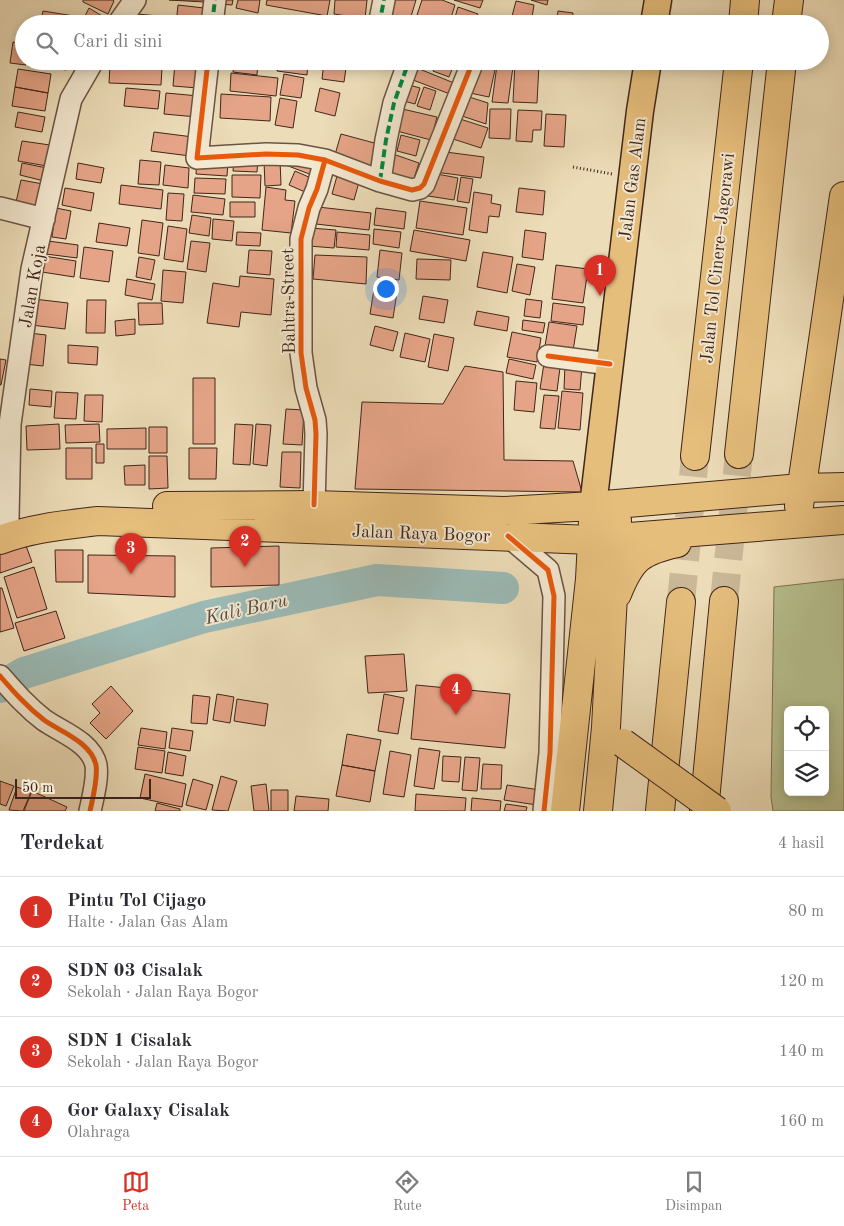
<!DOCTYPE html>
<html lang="id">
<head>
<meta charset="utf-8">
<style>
  body { margin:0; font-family:"Old Standard TT",serif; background:#f2f2f3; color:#2b2b33 }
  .controls { position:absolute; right:15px; bottom:15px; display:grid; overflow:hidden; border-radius:8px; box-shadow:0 2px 12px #0003 }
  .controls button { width:45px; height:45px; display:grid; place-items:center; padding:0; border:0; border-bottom:1px solid #e1e1e2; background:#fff; color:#2b2b33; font:25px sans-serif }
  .scale { position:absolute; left:15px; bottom:12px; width:136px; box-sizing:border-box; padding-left:5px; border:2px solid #41261b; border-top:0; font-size:14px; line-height:18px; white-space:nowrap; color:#41261b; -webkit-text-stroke:4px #f3e8d0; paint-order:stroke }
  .you { position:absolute; left:385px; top:288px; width:18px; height:18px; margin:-12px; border:4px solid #fff; border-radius:50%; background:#1a73e8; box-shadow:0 0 0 8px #1a73e833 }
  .badge { display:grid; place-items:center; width:32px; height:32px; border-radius:50%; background:#d93025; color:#fff; font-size:16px; font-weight:700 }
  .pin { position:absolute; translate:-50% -41px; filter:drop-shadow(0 1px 2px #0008) }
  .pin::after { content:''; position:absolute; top:26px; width:18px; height:15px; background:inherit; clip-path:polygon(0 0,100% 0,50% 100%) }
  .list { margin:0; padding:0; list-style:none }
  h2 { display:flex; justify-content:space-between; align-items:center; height:65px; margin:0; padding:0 20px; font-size:21px }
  h2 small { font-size:16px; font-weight:400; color:#7c7c81 }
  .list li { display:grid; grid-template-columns:32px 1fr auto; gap:15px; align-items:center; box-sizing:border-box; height:70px; padding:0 20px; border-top:1px solid #e1e1e2 }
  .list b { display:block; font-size:19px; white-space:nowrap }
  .list p { margin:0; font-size:16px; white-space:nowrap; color:#7c7c81 }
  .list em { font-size:16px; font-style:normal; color:#7c7c81 }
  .icon { flex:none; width:28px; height:28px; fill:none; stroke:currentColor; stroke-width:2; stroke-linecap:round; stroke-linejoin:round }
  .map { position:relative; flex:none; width:844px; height:811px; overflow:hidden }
  .search { position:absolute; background:#fff; box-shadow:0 2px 12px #0003; left:15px; right:15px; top:15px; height:55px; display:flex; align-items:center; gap:12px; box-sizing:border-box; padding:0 18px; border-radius:28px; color:#7c7c81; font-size:19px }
  .sheet { height:345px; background:#fff }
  nav { display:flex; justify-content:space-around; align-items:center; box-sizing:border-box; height:70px; border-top:1px solid #e1e1e2; background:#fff; font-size:14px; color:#7c7c81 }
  nav a { display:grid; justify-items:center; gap:2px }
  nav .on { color:#d93025 }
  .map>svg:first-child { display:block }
  .green { fill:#b7c08f; stroke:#7c7355; fill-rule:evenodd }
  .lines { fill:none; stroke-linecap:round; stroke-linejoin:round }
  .river { stroke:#9bbab6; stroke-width:32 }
  .building { fill:#e5a487; stroke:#41261b }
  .highway-tunnel { stroke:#cab898; stroke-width:28; stroke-dasharray:28 14; stroke-linecap:butt }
  .minor-casing { stroke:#6c5442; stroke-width:24 }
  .major-casing { stroke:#41261b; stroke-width:29 }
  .highway-casing { stroke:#41261b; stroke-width:30 }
  .path { stroke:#41261b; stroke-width:3; stroke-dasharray:1 2.5; stroke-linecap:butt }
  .minor { stroke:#f3e8d0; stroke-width:21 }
  .major { stroke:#e6be7c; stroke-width:26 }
  .highway { stroke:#e6be7c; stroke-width:28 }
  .highway-bridge-casing { stroke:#41261b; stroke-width:30; stroke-linecap:butt }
  .highway-bridge { stroke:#e6be7c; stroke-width:28 }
  .quiet { stroke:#00873e; stroke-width:4; stroke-dasharray:8 4; stroke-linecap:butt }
  .cycleway-casing { stroke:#f3e8d0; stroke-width:8 }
  .cycleway { stroke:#e8590c; stroke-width:5 }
  .labels { text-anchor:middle; stroke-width:4; stroke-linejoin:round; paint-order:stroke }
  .street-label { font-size:18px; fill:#41261b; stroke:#f3e8d0 }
  .water-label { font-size:19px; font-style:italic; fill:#584b42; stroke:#f3e8d0 }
</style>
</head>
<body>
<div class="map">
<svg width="844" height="811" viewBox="0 0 844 811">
  <rect width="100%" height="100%" fill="#ecdcb7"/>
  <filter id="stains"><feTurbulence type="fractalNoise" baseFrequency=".004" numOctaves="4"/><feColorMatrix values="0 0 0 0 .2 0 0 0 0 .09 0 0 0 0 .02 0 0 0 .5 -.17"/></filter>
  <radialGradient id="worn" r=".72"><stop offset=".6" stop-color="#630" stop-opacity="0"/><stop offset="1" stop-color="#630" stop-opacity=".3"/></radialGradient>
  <path class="green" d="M844 579V811H773L771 797 774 587ZM788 710H825V792H788Z"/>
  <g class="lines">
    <path class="river" d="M0 687 24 673 204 617 377 580 503 588"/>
  </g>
  <path class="building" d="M83 0H113L114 1 108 14 83 2Z
    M169 0H205L204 2Z
    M219 0H233L232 5 219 4Z
    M238 0H260L258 13 236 8Z
    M267 0H330L327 16 266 5Z
    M335 0H367L365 19 334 14Z
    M390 0H416L409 23 386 15Z
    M422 0H442L455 5 449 24H431L416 18Z
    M454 0H483L480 8Z
    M531 0H548L547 5Z
    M516 1 534 5 531 24 511 20Z
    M178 5 204 8 203 24H176Z
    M458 7 478 14 474 24H453Z
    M89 8 107 19 104 24H81Z
    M43 11 74 16 73 24H40Z
    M558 11 573 13 572 24H556Z
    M137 14 170 17 169 24H136Z
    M478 18 493 23V24H477Z
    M413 20 424 24H411Z
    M13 42 24 44V61H27L26 65 10 63Z
    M29 61H45L44 68 29 66Z
    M48 61H68L66 70 47 67Z
    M234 61H258L257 75 233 72Z
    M279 61 308 62 307 75 277 71Z
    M324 61H347L344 82 322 79Z
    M437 61H448L454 64 449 77 433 71Z
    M515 62 539 64 537 103 513 102Z
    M175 63 200 65 198 88 173 86Z
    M497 65 513 67 508 103 492 102Z
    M110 66 162 68 161 85 109 83Z
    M477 66 495 70 489 97 470 93Z
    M417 68 454 83 450 94 413 80Z
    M18 69 51 74 48 93 15 87Z
    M231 73 278 78 276 96 230 91Z
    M284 74 304 78 301 98 280 95Z
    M409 85 420 88 415 104 404 101Z
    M15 87 48 93 45 111 12 106Z
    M424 87 436 91 430 110 417 106Z
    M126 88 160 91 158 109 124 106Z
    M320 88 340 93 335 116 315 111Z
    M166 93 199 96 197 117 164 114Z
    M221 94 271 97 270 121 220 118Z
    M466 96 488 103 486 124 459 115Z
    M280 98 297 101 293 128 275 125Z
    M398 108 437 117 431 140 393 130Z
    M490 109H511L510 139 489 138Z
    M518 110 542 111 541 130H533L532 142 516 141Z
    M18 112 45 117 42 132 15 127Z
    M546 114 566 115 564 147 544 146Z
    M457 118 488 128 481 148 450 138Z
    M154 132 193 137 190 156 151 151Z
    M341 134 378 144 372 168 334 158Z
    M401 135 420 140 416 156 397 151Z
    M22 141 50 145 47 166 18 161Z
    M438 151 484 157 481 178 435 172Z
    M390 153 419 163 413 181 384 171Z
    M234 158 258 159 257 172 233 171Z
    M197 159 228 161 227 176 196 174Z
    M140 160 161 162 159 185 138 184Z
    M280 160 281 185 265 186 264 161Z
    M317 160 312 175 283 164Z
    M22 163 47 168 44 181 20 175Z
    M78 163 104 168 101 183 76 179Z
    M165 165 189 168 188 188 163 185Z
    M295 171 311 178 305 192 289 185Z
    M432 173 458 178 454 200 428 196Z
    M232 175H261L260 198 232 197Z
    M337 176 359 182 354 200 332 194Z
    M461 177 473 179 469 203 457 201Z
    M195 178 226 179 225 194 194 193Z
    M21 180 43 184 38 207 16 202Z
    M121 185 163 190 161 209 119 204Z
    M266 187 286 190 285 200 295 201 291 233 262 230Z
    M65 188 94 193 91 211 62 205Z
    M519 188 545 191 543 215 516 212Z
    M474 192 492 195 491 203 501 205 499 217 489 216 487 233 469 230Z
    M168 193 184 194 182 221 166 220Z
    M193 195 225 199 223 215 191 212Z
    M420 201 467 208 463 235 416 228Z
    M230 202H255V217H230Z
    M318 207 371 213 369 230 316 224Z
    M56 208 71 211 66 239 52 237Z
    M376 208 406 212 404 229 374 225Z
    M192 215 211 218 209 236 189 233Z
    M213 219 234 221 232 241 212 239Z
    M142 220 163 223 159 256 138 253Z
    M99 223 130 228 127 246 96 242Z
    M168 226 187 229 183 262 164 259Z
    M310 228 336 230 334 248 309 246Z
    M374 229 401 232 399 248 373 244Z
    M414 230 470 240 466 261 410 251Z
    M525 230 546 233 543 260 522 257Z
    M237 232 261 233 260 246 236 245Z
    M337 232 370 235 369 250 336 247Z
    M48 241 78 245 77 258 46 254Z
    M191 241 210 243 206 272 187 269Z
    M84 247 113 251 109 282 80 278Z
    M249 250 272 251 270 275 247 273Z
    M380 250 402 253 399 280 377 277Z
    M483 252 513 257 507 293 477 287Z
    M315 255 367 257 366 284 313 279Z
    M44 256 76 261 74 277 42 272Z
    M139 257 155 260 151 280 136 277Z
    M417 259 451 260 450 280 416 279Z
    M517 264 535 267 530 295 512 291Z
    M556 265 588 269 583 303 552 299Z
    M163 270 186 272 183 303 161 301Z
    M240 276 274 279 271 315 241 312 239 327 207 323 213 283 239 287Z
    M127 279 155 284 152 300 125 295Z
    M375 283 398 286 393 318 370 314Z
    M423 296 448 300 444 323 419 319Z
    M34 299 68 303 65 329 31 325Z
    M526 299 542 301 540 318 524 316Z
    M87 300H106L105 333H86Z
    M138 303H162L163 324 139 325Z
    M553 303 585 307 583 325 551 321Z
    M477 311 509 317 507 331 474 325Z
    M135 319V334L116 336 115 321Z
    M523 320 545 323 543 333 522 330Z
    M549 322 577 326 572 357 544 352Z
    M375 326 398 332 393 351 370 345Z
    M512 332 541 338 537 362 507 357Z
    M29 333 46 335 43 366 25 364Z
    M405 333 430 339 425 362 400 357Z
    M434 334 454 338 448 371 428 367Z
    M68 345 98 347 97 365 68 363Z
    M545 357 561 360 557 391 540 389Z
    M0 359 6 360 1 385H0Z
    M509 359 536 365 533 379 506 373Z
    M565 365 582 366 580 390 564 389Z
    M465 366 503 372 504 460 573 461 582 492 355 489 362 402 443 404Z
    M193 378H215V444H193Z
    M516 381 537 383 534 412 514 410Z
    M30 389 52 391 51 407 29 405Z
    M562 391 583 393 580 430 558 428Z
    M56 392 78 393 76 419 54 418Z
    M85 395H103L102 422 84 421Z
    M544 395 559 396 555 429 540 428Z
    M286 409 304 410 302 445 283 444Z
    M59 424 60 449 27 450 26 426Z
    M99 424 100 442 66 443 65 425Z
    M235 424 253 425 250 465 233 464Z
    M256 424 271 425 267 466 253 464Z
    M149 427H167V453H149Z
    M146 428V449H107V429Z
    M96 444H104V463H96Z
    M66 448H92V479H66Z
    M189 448H217L216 479H189Z
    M282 452H301L300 488 280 487Z
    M149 456H167L168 488 149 489Z
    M145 465V485H125L124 466Z
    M25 543 32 562 0 573V552Z
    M279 546V585L211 587V548Z
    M55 550H83V582H56Z
    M88 555 175 556V597L88 593Z
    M34 567 47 609 17 618 4 577Z
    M0 588H2L14 628 0 632Z
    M56 611 65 638 24 651 15 623Z
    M404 654 407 691 368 693 365 656Z
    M416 685 510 694 505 748 411 739Z
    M111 686 133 711 106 739 90 723 100 713 92 704Z
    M217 694 234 697 230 723 213 720Z
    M384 694 404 698 398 734 378 731Z
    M193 695 210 697 207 724 191 723Z
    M237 699 268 704 265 726 234 721Z
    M141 728 167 732 165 749 138 745Z
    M172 728 193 731 190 751 169 748Z
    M347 734 381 740 375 771 342 765Z
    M138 747 165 751 162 773 135 769Z
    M419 748 440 751 434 789 414 786Z
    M390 751 411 755 404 797 383 794Z
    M168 752 186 756 183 776 165 773Z
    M443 756 461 757 459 782 442 781Z
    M465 757 480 758 477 791 462 790Z
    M483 764 502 765 501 789H481Z
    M342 765 375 771 370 802 336 796Z
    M145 774 186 784 182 807 140 798Z
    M221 776 237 781 228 811 212 810Z
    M193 779 213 785 206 810 186 805Z
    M0 781 14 786 6 806 0 804Z
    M266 784 269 811H254L251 786Z
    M507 785 540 790 537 805 504 800Z
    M17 787 31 792 23 811 9 810Z
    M271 790H288V811H271Z
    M32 791 67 807 65 811H24Z
    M416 794 466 798 465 811H415Z
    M296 796 329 799 328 811H294Z
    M472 798 501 801 500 811H471Z
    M157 803 180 809V811H155Z
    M506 804 527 807 526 811H504Z"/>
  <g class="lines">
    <path class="highway-tunnel" d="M724 601 739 454
      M681 602 695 456"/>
    <g class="minor-casing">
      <path id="minor" d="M118 24 135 0
        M212 24 215 0
        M382 24 380 20 384 0
        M208 61 197 158 266 154 298 155 325 160 380 181 412 190 420 188 424 184 473 61
        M380 181 386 140 394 103 409 61
        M0 208 44 219
        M548 356 610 364
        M314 505 316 434 315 420 306 388 301 353V239L309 208 317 189 325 160
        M8 519 10 424 32 269 71 99 93 61
        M508 536 548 570 554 596 550 753 544 811
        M0 676C14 692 27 707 44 720 61 732 91 742 96 765 98 779 93 797 90 811"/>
    </g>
    <g class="major-casing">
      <path id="major" d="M654 24 658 0
        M593 506 640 111 648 61"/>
    </g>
    <g class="highway-casing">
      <path id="highway" d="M743 24 745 0
        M786 24 789 0
        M739 454 782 61
        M695 456 739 61
        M167 506 314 505 504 511 593 506 801 488 844 487
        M799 506 844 196
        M0 540C31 528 65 525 98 521L592 540 844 520
        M617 594C631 559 640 551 677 543
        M565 811 590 579 593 521
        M598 811 606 727 617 520
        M660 811 681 602
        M704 811 724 601"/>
    </g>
    <path class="path" d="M573 167 612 174"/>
    <use href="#minor" class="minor"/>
    <use href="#major" class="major"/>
    <use href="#highway" class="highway"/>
    <g class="highway-bridge-casing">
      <path id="highway-bridge" d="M623 743 717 811"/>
    </g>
    <use href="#highway-bridge" class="highway-bridge"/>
    <path class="quiet" d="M212 24 215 0
      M382 24 380 20 384 0
      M380 181 386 140 394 103 409 61"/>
    <g class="cycleway-casing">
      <path id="cycleway" d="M208 61 197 158 266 154 298 155 325 160 380 181 412 190 420 188 424 184 473 61
        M548 356 610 364
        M314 505 316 434 315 420 306 388 301 353V239L309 208 317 189 325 160
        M508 536 548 570 554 596 550 753 544 811
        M0 676C14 692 27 707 44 720 61 732 91 742 96 765 98 779 93 797 90 811"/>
    </g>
    <use href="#cycleway" class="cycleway"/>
  </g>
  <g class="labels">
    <g class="street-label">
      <text transform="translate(632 179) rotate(-83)" y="6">Jalan Gas Alam</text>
      <text transform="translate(717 258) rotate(-84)" y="6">Jalan Tol Cinere–Jagorawi</text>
      <text transform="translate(32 286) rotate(-80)" y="6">Jalan Koja</text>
      <text transform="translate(288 301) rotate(-91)" y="6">Bahtra Street</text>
      <text transform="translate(421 533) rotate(2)" y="6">Jalan Raya Bogor</text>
    </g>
    <g class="water-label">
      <text transform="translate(246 608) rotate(-13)" y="7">Kali Baru</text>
    </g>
  </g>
  <rect width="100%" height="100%" filter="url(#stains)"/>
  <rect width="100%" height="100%" fill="url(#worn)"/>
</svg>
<div class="controls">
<button><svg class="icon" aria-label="locate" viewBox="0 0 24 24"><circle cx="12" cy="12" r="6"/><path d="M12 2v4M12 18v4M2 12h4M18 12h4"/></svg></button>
<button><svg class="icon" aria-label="layers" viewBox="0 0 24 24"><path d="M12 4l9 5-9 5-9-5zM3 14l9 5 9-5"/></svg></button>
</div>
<div class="scale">50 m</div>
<div class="you"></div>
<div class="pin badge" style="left:600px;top:296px">1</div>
<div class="pin badge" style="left:245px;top:567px">2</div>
<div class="pin badge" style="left:131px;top:574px">3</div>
<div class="pin badge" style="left:456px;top:715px">4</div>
<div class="search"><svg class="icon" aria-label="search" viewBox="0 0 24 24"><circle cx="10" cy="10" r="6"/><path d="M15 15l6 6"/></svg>Cari di sini</div>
</div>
<section class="sheet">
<h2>Terdekat<small>4 hasil</small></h2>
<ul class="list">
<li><span class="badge">1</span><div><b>Pintu Tol Cijago</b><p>Halte · Jalan Gas Alam</p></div><em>80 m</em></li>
<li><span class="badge">2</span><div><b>SDN 03 Cisalak</b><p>Sekolah · Jalan Raya Bogor</p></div><em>120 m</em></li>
<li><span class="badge">3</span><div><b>SDN 1 Cisalak</b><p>Sekolah · Jalan Raya Bogor</p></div><em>140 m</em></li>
<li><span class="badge">4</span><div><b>Gor Galaxy Cisalak</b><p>Olahraga</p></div><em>160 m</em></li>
</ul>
</section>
<nav>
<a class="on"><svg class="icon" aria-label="map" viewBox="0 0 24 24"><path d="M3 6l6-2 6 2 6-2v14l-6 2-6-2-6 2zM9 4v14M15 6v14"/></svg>Peta</a>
<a><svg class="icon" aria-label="directions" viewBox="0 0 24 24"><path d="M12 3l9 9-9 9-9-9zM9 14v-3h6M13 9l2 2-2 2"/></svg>Rute</a>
<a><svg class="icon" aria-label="saved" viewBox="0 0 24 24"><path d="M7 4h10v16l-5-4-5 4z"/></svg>Disimpan</a>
</nav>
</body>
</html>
